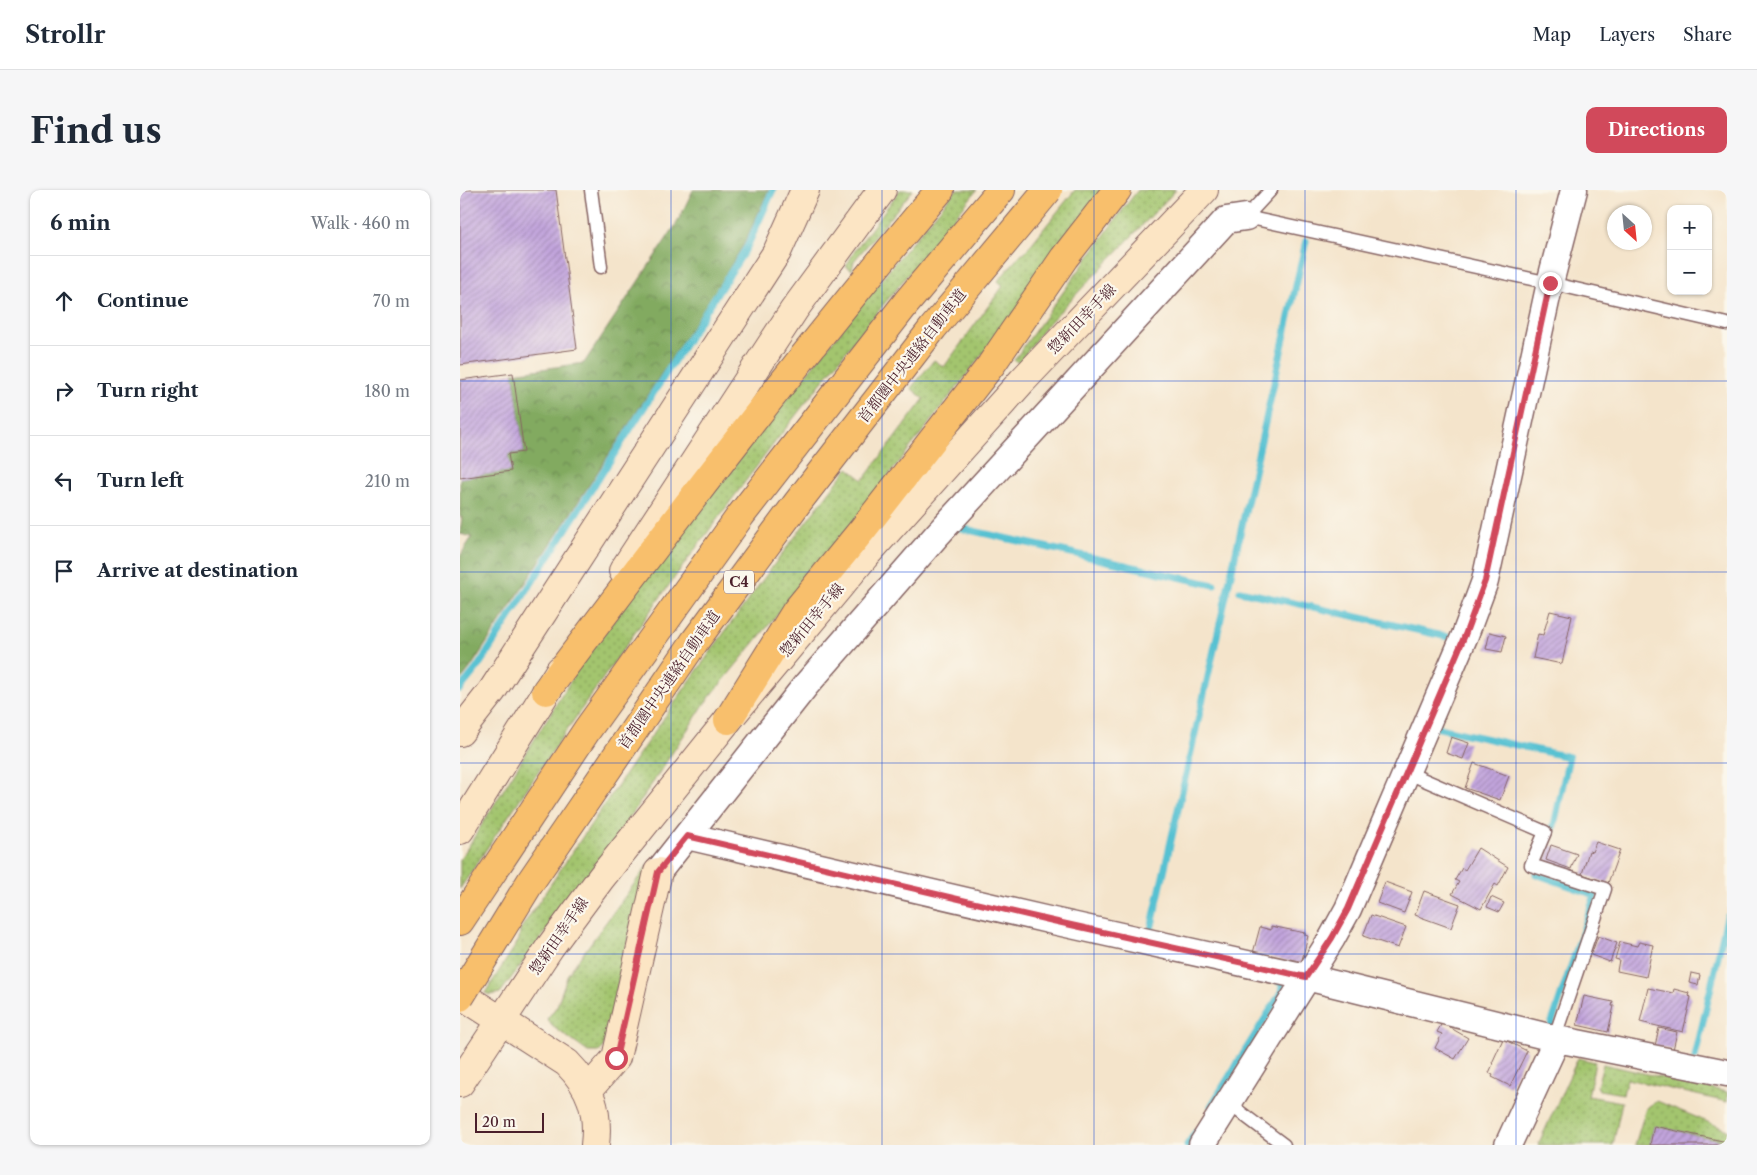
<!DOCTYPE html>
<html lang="en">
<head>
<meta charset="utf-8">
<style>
  body { margin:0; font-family:"Libre Caslon Text","Noto Serif JP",serif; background:#f6f6f7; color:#1f2937 }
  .controls { position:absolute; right:15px; top:15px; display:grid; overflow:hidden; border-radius:10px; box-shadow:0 1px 4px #0004 }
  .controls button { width:45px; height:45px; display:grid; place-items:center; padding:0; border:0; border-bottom:1px solid #e0e1e3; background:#fff; color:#1f2937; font:25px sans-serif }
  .compass { position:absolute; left:1147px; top:15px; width:45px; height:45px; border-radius:50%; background:#fff; box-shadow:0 1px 4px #0004; rotate:153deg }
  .scale { position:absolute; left:15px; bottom:12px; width:69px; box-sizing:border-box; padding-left:5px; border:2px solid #4a1f2b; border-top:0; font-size:14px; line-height:18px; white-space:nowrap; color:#4a1f2b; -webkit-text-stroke:4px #fbf7ec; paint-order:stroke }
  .stop { position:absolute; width:15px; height:15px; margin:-11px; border:4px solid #d1495b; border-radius:50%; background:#fff }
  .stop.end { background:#d1495b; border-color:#fff; box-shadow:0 1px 5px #0008 }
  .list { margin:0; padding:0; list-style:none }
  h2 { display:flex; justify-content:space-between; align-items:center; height:65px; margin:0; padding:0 20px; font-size:21px }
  h2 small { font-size:16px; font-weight:400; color:#747a83 }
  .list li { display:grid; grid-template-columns:32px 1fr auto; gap:15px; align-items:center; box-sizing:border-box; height:90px; padding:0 20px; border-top:1px solid #e0e1e3 }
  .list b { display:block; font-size:19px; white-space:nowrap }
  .list em { font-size:16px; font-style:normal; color:#747a83 }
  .icon { flex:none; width:28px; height:28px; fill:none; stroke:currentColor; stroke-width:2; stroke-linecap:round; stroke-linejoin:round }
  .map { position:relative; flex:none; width:1267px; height:955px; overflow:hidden; border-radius:10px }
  header { display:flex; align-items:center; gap:30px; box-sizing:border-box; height:70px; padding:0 25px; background:#fff; border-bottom:1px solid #e0e1e3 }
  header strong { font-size:24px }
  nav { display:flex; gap:28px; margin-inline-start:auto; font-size:18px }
  .intro { display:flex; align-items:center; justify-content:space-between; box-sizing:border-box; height:120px; padding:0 30px }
  h1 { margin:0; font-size:35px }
  .button { padding:12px 22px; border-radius:10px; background:#d1495b; color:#fff; font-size:18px; font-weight:700 }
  main { display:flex; gap:30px; padding:0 30px }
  aside { flex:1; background:#fff; border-radius:10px; box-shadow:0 1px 4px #0004 }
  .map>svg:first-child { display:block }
  .green { fill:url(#green-dots); stroke:#76724c }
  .forest { fill:url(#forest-crowns); stroke:#666446 }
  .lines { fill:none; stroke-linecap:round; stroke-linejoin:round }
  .stream { stroke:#57c1d2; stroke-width:7 }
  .building { fill:url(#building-hatch) }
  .lane-casing { stroke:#866463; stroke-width:15 }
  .street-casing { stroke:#866463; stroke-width:29 }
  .secondary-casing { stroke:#866463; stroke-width:30 }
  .highway-casing { stroke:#866463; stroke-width:30 }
  .lane { stroke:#fff; stroke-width:12 }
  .street { stroke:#fff; stroke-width:26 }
  .secondary { stroke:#fce5c4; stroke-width:28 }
  .highway { stroke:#f8bf6c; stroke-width:28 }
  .highway-bridge-casing { stroke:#866463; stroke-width:30; stroke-linecap:butt }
  .highway-bridge { stroke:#f8bf6c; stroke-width:28 }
  .route { stroke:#d1495b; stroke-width:6 }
  .grid { fill:none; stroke:#1d4ed8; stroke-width:1; stroke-opacity:0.55 }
  .labels { text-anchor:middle; stroke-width:4.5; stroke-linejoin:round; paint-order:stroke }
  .shield { fill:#fbf7ec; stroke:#7f6065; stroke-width:1 }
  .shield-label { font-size:14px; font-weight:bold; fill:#4a1f2b }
  .street-label { font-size:15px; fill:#4a1f2b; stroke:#fbf7ec }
</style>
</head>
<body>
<header>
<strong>Strollr</strong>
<nav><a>Map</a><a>Layers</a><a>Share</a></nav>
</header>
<div class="intro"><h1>Find us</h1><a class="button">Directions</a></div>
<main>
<aside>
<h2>6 min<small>Walk · 460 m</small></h2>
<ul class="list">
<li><svg class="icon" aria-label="ahead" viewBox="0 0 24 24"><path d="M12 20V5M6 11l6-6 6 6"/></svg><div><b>Continue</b></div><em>70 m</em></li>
<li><svg class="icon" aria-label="right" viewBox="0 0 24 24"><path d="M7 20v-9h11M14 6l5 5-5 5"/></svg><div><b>Turn right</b></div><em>180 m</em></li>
<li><svg class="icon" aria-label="left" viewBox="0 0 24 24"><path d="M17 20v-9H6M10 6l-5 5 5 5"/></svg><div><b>Turn left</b></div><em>210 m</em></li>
<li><svg class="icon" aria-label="arrive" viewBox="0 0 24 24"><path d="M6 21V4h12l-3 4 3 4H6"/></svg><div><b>Arrive at destination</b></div></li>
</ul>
</aside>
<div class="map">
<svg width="1267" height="955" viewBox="0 0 1267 955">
  <defs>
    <pattern id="green-dots" width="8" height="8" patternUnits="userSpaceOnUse" patternTransform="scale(1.25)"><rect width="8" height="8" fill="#a3c56e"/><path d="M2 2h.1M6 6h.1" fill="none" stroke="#879f5b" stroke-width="1.8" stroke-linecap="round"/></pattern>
    <pattern id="forest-crowns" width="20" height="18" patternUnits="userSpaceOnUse" patternTransform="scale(1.25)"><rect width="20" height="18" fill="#82aa61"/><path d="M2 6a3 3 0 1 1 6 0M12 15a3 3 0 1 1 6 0" fill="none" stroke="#6c8a50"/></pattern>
    <pattern id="building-hatch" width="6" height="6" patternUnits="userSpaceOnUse" patternTransform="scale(1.25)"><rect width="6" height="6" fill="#c2a5dd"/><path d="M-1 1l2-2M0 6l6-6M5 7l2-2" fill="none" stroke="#a086b3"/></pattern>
  </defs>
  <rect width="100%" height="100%" fill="#fbf7ec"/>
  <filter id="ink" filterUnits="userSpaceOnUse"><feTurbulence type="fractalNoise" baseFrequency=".02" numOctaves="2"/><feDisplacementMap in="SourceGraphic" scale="10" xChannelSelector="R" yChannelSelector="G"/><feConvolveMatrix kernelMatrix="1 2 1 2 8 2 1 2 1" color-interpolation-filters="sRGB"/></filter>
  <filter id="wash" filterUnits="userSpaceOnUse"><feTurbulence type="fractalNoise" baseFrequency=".0096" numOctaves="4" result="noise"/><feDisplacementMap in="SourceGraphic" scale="20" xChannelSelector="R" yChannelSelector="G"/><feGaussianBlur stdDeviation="1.12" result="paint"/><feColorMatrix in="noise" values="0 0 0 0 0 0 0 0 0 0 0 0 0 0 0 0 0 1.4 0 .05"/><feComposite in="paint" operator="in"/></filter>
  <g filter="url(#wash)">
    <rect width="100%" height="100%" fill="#f4e4cb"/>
    <path class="green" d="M440 0H453L394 71 392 80 386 76 396 59Z
      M496 0H517C433 103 349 205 270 312 176 438 87 567 0 699V670L121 474 209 357 442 64Z
      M615 0H643L552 126 385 342 245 513 157 647 40 803 31 805 25 803 59 750 60 740C165 583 271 426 388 278L403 290 464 209 451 198 474 170 484 177 543 96 538 91 562 63H564Z
      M678 0H716L584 138 559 173 554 170 664 18Z
      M188 675 173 728 143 858 139 862H128L92 836 87 829 97 816 108 784Z
      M1118 868 1135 872 1128 906 1162 912 1153 955H1078Z
      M1143 874 1267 902V912L1167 889 1163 904 1139 900 1137 896Z
      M1197 911 1267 940V952L1194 936 1190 955H1175L1186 918Z"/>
    <path class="forest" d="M233 0H309L284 54 261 92 11 477 0 491V366L12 347 0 344 2 327H0V288L50 281 48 264 64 262 53 183 124 173 217 33Z"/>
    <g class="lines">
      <path class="stream" d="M500 338 754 395
        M780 401 988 447
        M0 499 17 478 287 57 313 0
        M977 533 975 537 1109 567 1094 635 1081 669
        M1076 684 1135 705 1091 835
        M690 744 846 51
        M1235 867 1267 727
        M751 916 822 801 823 796 818 790
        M727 955 735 943"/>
    </g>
    <g id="blocks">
      <path class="building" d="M0 0H96L117 159 0 175Z
        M53 183 64 262 48 264 51 281 0 288V190Z
        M1090 421 1112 426 1102 474 1073 468 1078 444 1083 445Z
        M1030 442 1046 446 1042 462 1026 459Z
        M991 547 1009 553 1003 569 986 563Z
        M1014 573 1049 586 1040 610 1005 598Z
        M1136 652 1160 660 1148 693 1122 684 1129 661 1132 662Z
        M1091 655 1117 664 1111 679 1086 670Z
        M1018 658 1048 677 1038 696 1035 694 1021 719 992 704 999 692 995 690 1002 678 1005 680Z
        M925 692 952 702 944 723 917 713Z
        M964 701 1000 714 991 738 955 725Z
        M1031 707 1044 713 1039 722 1027 717Z
        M911 725 946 737 938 758 903 746Z
        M811 736 845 743V745L848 746 841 774 793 763 800 737 811 740Z
        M1138 746 1157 753 1150 772 1131 765Z
        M1160 752 1177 756 1179 752 1193 755 1186 787 1157 781 1159 770 1155 769Z
        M1231 783 1240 785 1238 795 1229 793Z
        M1188 798 1213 803 1214 799 1229 803 1228 806 1231 807 1223 842 1180 832Z
        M1124 806 1153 812 1152 816H1154L1148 842 1117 835Z
        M982 833 1008 848 995 869 975 858 982 844 977 842Z
        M1199 838 1217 842 1213 860 1195 856Z
        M1043 849 1067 861 1050 896 1032 887 1033 885 1029 883 1033 874 1032 873Z
        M1194 936 1267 952V955H1190Z"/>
    </g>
  </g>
  <g filter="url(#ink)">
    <use href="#blocks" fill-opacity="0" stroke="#866463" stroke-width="1"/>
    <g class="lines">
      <g class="lane-casing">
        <path id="lane" d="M131 0 141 77
          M786 27 1090 93 1267 134
          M786 27 811 0
          M946 582 1085 642 1071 675 1145 699 1094 849
          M768 913 824 955"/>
      </g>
      <g class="street-casing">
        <path id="street" d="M227 646 593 731 846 787 1097 849 1267 883
          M198 682 346 495 477 345 766 30 786 27
          M742 955 872 748 888 719 1005 445 1025 391 1090 93 1114 0
          M1048 955 1097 849"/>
      </g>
      <g class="secondary-casing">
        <path id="secondary" d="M163 381 334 120 422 0
          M0 542 32 501 317 62 345 0
          M0 640 100 480
          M0 804 107 873C131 897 139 921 135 955
          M0 893 90 757 141 688 268 530 405 366 562 191 744 0
          M129 899 156 868 198 682"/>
      </g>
      <g class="highway-casing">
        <path id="highway" d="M86 501C214 331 343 162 480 0
          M268 530 336 421 403 339 531 175 604 68 657 0
          M0 731 127 540 281 325 447 112 541 0"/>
      </g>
      <use href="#lane" class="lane"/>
      <use href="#street" class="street"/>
      <use href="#secondary" class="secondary"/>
      <use href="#highway" class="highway"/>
      <g class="highway-bridge-casing">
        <path id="highway-bridge" d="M0 807 71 691 235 451 338 312 473 138 588 0"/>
      </g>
      <use href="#highway-bridge" class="highway-bridge"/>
    </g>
  </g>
  <g class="lines" filter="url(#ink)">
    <path class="route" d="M156 868 198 682 227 646 593 731 846 787 872 748 888 719 1005 445 1025 391 1090 93"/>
  </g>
  <path class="grid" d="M211 0V955M422 0V955M634 0V955M845 0V955M1056 0V955M0 191H1267M0 382H1267M0 573H1267M0 764H1267"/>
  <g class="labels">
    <rect class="shield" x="264" y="380.5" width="30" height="23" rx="4"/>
    <g class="shield-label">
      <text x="279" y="397">C4</text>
    </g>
    <g class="street-label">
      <text transform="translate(622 129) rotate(-46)" y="5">惣新田幸手線</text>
      <text transform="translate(452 166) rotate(-52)" y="5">首都圏中央連絡自動車道</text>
      <text transform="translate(352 430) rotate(-50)" y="5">惣新田幸手線</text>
      <text transform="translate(209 490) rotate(-55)" y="5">首都圏中央連絡自動車道</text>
      <text transform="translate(99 746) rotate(-55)" y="5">惣新田幸手線</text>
    </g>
  </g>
</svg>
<div class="controls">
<button>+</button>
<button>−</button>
</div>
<svg class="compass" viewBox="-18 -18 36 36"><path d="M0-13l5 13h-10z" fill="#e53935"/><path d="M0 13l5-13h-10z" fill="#747a83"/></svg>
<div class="scale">20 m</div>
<div class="stop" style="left:156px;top:868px"></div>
<div class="stop end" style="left:1090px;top:93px"></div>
</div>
</main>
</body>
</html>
